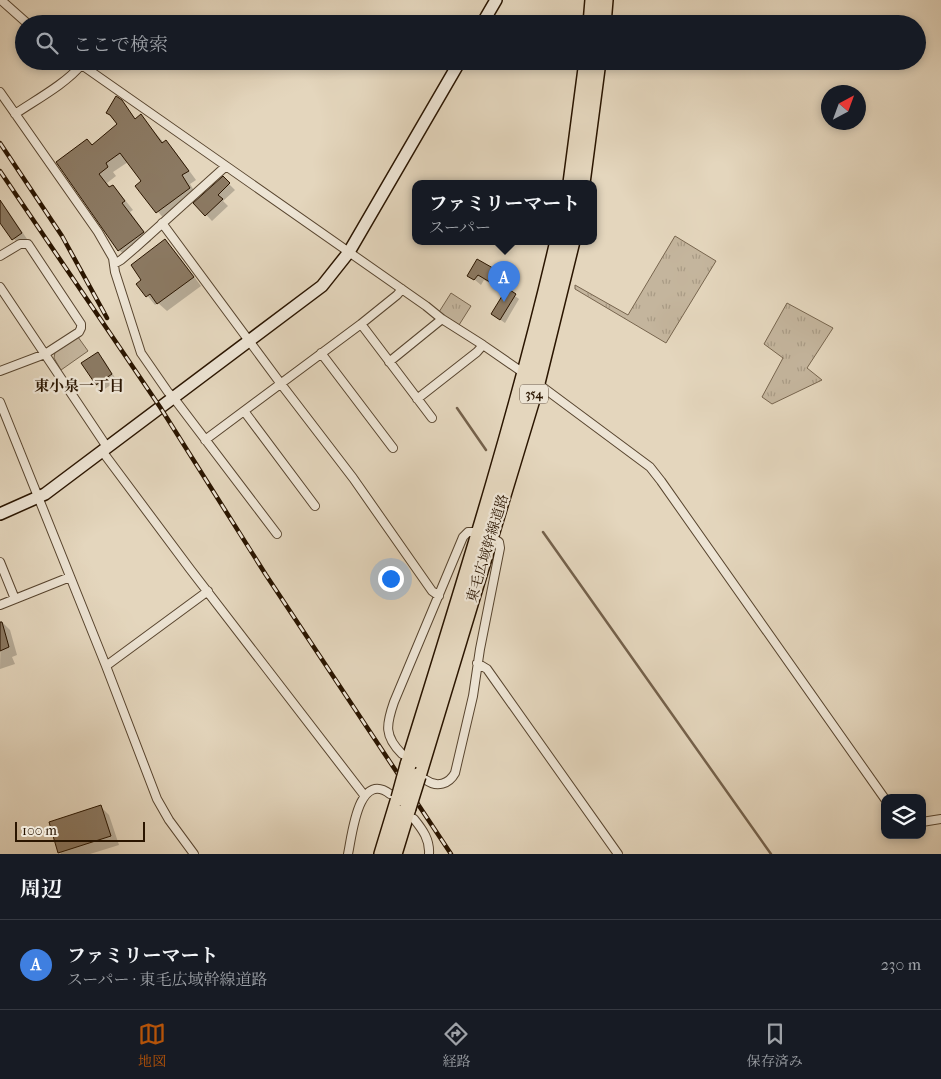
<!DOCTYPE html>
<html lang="ja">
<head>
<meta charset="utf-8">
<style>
  body { margin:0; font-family:"IM FELL French Canon","Noto Serif JP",serif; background:#242831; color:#f1f3f6 }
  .controls { position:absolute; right:15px; bottom:15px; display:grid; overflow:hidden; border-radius:10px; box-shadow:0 2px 8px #0003 }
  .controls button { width:45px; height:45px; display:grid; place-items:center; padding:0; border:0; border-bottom:1px solid #363941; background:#171b24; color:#f1f3f6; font:25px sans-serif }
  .compass { position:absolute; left:821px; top:85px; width:45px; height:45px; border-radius:50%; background:#171b24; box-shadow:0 2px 8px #0003; rotate:41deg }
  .scale { position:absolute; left:15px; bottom:12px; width:130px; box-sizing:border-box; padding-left:5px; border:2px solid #2a1500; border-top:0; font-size:14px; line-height:18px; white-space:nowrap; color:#2a1500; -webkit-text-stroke:4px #ede4d4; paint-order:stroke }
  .you { position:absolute; left:390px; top:578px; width:18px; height:18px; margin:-12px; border:4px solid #fff; border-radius:50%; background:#1a73e8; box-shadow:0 0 0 8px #1a73e833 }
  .badge { display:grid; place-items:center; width:32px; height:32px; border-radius:50%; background:#b45309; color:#fff; font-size:16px; font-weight:700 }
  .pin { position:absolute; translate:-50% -41px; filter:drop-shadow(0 1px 2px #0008) }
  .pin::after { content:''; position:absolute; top:26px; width:18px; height:15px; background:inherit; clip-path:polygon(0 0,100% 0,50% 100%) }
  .popup { position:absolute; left:412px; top:180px; width:185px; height:65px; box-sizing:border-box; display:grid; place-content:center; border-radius:10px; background:#171b24; filter:drop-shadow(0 1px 4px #0005); font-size:16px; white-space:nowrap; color:#9ea1a6 }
  .popup b { font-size:19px; color:#f1f3f6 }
  .popup::after { content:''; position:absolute; left:50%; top:100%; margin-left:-10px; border:10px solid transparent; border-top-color:#171b24 }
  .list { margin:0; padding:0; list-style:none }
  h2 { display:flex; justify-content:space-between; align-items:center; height:65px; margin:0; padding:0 20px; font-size:21px }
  h2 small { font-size:16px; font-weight:400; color:#9ea1a6 }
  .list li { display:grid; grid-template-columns:32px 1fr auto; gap:15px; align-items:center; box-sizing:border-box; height:90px; padding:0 20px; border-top:1px solid #363941 }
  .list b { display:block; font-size:19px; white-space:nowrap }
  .list p { margin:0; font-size:16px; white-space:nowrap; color:#9ea1a6 }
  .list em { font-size:16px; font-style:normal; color:#9ea1a6 }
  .icon { flex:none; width:28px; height:28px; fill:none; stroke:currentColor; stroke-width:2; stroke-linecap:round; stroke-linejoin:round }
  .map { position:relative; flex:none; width:941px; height:854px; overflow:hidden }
  .search { position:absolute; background:#171b24; box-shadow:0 2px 8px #0003; left:15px; right:15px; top:15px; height:55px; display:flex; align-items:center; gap:12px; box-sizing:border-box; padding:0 18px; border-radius:28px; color:#9ea1a6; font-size:19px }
  .sheet { height:155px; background:#171b24 }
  nav { display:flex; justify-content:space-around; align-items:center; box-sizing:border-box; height:70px; border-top:1px solid #363941; background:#171b24; font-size:14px; color:#9ea1a6 }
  nav a { display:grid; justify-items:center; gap:2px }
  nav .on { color:#b45309 }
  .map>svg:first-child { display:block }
  .grass { fill:url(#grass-tufts); stroke:#77654e }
  .park { fill:#c4b59d; stroke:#77654e }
  .shadow { fill:#0003 }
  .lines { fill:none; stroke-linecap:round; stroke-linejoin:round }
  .stream { stroke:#74614b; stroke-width:2.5 }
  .building { fill:#8b7962; stroke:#2a1500 }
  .street-casing { stroke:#58452f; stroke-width:10 }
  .secondary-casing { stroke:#2a1500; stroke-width:14 }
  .highway-casing { stroke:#2a1500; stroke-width:18 }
  .street { stroke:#ede4d4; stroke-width:8 }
  .secondary { stroke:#ede4d4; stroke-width:11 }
  .highway { stroke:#e4d6bd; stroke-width:15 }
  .rail-casing { stroke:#2a1500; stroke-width:4.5 }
  .rail { stroke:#ede4d4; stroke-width:2.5; stroke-dasharray:8; stroke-linecap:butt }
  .highway-bridge-casing { stroke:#2a1500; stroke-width:18; stroke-linecap:butt }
  .highway-bridge { stroke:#e4d6bd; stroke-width:15 }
  .labels { text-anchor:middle; stroke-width:4.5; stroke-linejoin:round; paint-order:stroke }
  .shield { fill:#ede4d4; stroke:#645340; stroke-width:1 }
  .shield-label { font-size:12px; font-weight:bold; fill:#2a1500 }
  .street-label { font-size:14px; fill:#2a1500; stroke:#ede4d4 }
  .neighbourhood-label { font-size:15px; font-weight:bold; fill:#2a1500; stroke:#ede4d4 }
</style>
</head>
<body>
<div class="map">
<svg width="941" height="854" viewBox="0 0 941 854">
  <defs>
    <pattern id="grass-tufts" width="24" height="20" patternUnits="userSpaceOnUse" patternTransform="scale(1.25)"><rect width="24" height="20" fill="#c4b59d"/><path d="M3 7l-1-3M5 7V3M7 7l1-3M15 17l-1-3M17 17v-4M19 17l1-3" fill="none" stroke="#a99b85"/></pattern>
  </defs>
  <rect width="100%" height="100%" fill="#e4d6bd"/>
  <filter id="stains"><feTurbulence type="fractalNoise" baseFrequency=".004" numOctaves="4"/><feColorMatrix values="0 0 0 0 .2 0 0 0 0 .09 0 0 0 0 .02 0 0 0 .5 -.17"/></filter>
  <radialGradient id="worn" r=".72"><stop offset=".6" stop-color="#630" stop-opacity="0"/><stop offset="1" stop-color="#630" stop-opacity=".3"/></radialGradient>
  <path class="grass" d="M675 236 716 261 666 343 575 289V285L628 315Z
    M451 293 471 306 459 325 439 312Z
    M787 303 833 328 807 368 822 380 772 404 762 397 783 358 764 344Z"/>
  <path class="park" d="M78 337 88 351 61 370 54 358 55 352Z"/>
  <path class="shadow" d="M121 101 136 120 141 116 164 143 166 142 174 150 196 180 190 184 198 197 166 221 136 186 142 181 128 162 113 172 116 176 107 183 111 188 113 186 121 195 133 210 130 212 151 241 128 258 119 250 58 163 92 146 118 125 107 112Z
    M223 178 235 190 223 201 228 206 212 221 195 203Z
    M2 204 8 211 27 239 19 245 0 221V206Z
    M165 241 174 250 201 286 167 311 158 303 155 305 138 284 143 280Z
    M477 260 506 277 512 283 508 291 519 299 505 323 492 314 506 293 484 280 481 285 469 275Z
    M97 354 104 360 117 381 103 390 96 384Z
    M1 621 10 630 17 655 12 657 15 664 0 669Z
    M100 806 109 815 119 845 90 854H61L51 823Z"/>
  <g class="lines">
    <path class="stream" d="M457 408 486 450
      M543 532 771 854"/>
  </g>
  <path class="building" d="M116 96 122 100 135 119 141 114 162 143 166 140 189 171 182 175 190 188 156 213 135 186 141 181 120 153 106 163 108 167 99 174 109 187 113 185 125 201 122 203 144 232 118 251 56 162 87 139 92 145 117 124 110 115 106 113Z
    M223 176 230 183 218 195 223 199 205 216 193 203Z
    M0 200 22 233 12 240 0 223Z
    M165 239 194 277 157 304 150 294 146 297 136 284 141 280 131 265Z
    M477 259 507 276 500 288 478 275 474 280 467 276Z
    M507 288 516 294 500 320 491 314Z
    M98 352 112 374 96 385 81 363Z
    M0 622H2L9 647 0 651Z
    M101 805 111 836 58 853 49 822Z"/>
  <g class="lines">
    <g class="street-casing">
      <path id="street" d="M1 0 28 24
        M76 61 426 306 442 319 483 345 525 374
        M0 92 98 232 113 258 115 272 141 353 168 392 173 397 277 534
        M15 114C34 101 67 83 81 65
        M162 223 281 384 353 478 432 591 439 596
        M0 256 20 244H28L81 324V328L79 332 45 354 0 371
        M114 264 121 260 135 248 225 167
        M0 287 107 447
        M361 324 432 418
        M321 353 393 448
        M389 362 442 319
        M537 383 650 467 661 481 885 799
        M417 399 477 352 483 345
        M0 402 106 666 157 799 169 820 194 854
        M244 411 315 506
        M205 440 361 324 397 295 402 289
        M102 451 190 569 364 795
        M0 562 15 599
        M0 605 70 577
        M477 663 487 669 618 854
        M106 666 208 591
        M402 754C384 736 386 725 394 702L463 537 468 532H479
        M426 780C437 788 449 784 455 773L473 696 480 649 500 548 499 542 490 536
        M414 819C423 830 430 840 429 854
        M922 822 941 819
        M348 854C352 836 358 770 390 794"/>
    </g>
    <g class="secondary-casing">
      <path id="secondary" d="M482 24 496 0
        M0 514 45 494 322 286 349 252 460 61"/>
    </g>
    <g class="highway-casing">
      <path id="highway" d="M591 24 593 0
        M603 24 605 0
        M571 183 587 61
        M582 183 598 61
        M408 765C462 591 517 418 558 241
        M418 776 537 383 572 241
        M382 854 399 798
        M394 854 408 808"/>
    </g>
    <use href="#street" class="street"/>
    <use href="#secondary" class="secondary"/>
    <use href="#highway" class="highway"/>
    <g class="rail-casing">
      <path id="rail" d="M0 143 62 236 107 318
        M0 171 160 407 266 575 451 854"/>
    </g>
    <use href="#rail" class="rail"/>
    <g class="highway-bridge-casing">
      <path id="highway-bridge" d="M399 798 408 765
        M408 808 418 776"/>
    </g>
    <use href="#highway-bridge" class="highway-bridge"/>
  </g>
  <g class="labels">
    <rect class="shield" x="520" y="384.5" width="28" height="19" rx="4"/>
    <g class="shield-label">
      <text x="534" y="398">354</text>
    </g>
    <g class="street-label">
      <text transform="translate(487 548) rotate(-73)" y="5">東毛広域幹線道路</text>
    </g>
    <g class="neighbourhood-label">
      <text x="79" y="391">東小泉一丁目</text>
    </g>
  </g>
  <rect width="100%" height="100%" filter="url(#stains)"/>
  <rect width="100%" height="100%" fill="url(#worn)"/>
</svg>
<div class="controls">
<button><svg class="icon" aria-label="layers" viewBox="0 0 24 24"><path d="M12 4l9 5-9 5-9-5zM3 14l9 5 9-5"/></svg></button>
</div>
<svg class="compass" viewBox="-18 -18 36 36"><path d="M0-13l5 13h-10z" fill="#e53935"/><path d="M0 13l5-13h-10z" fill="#9ea1a6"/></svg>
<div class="scale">100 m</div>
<div class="you"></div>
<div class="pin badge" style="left:504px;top:302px;background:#3f7fe0">A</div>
<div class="popup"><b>ファミリーマート</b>スーパー</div>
<div class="search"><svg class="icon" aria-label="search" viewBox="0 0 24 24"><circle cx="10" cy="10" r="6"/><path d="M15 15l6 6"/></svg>ここで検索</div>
</div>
<section class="sheet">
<h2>周辺<small></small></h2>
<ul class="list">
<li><span class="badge" style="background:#3f7fe0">A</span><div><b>ファミリーマート</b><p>スーパー · 東毛広域幹線道路</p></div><em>230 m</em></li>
</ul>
</section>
<nav>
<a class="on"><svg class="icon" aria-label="map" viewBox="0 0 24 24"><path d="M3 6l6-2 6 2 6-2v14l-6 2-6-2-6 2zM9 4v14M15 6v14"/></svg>地図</a>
<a><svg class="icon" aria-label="directions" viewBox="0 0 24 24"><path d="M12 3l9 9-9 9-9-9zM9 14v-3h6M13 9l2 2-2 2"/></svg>経路</a>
<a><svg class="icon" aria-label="saved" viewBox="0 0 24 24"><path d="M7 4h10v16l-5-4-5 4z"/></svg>保存済み</a>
</nav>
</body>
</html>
